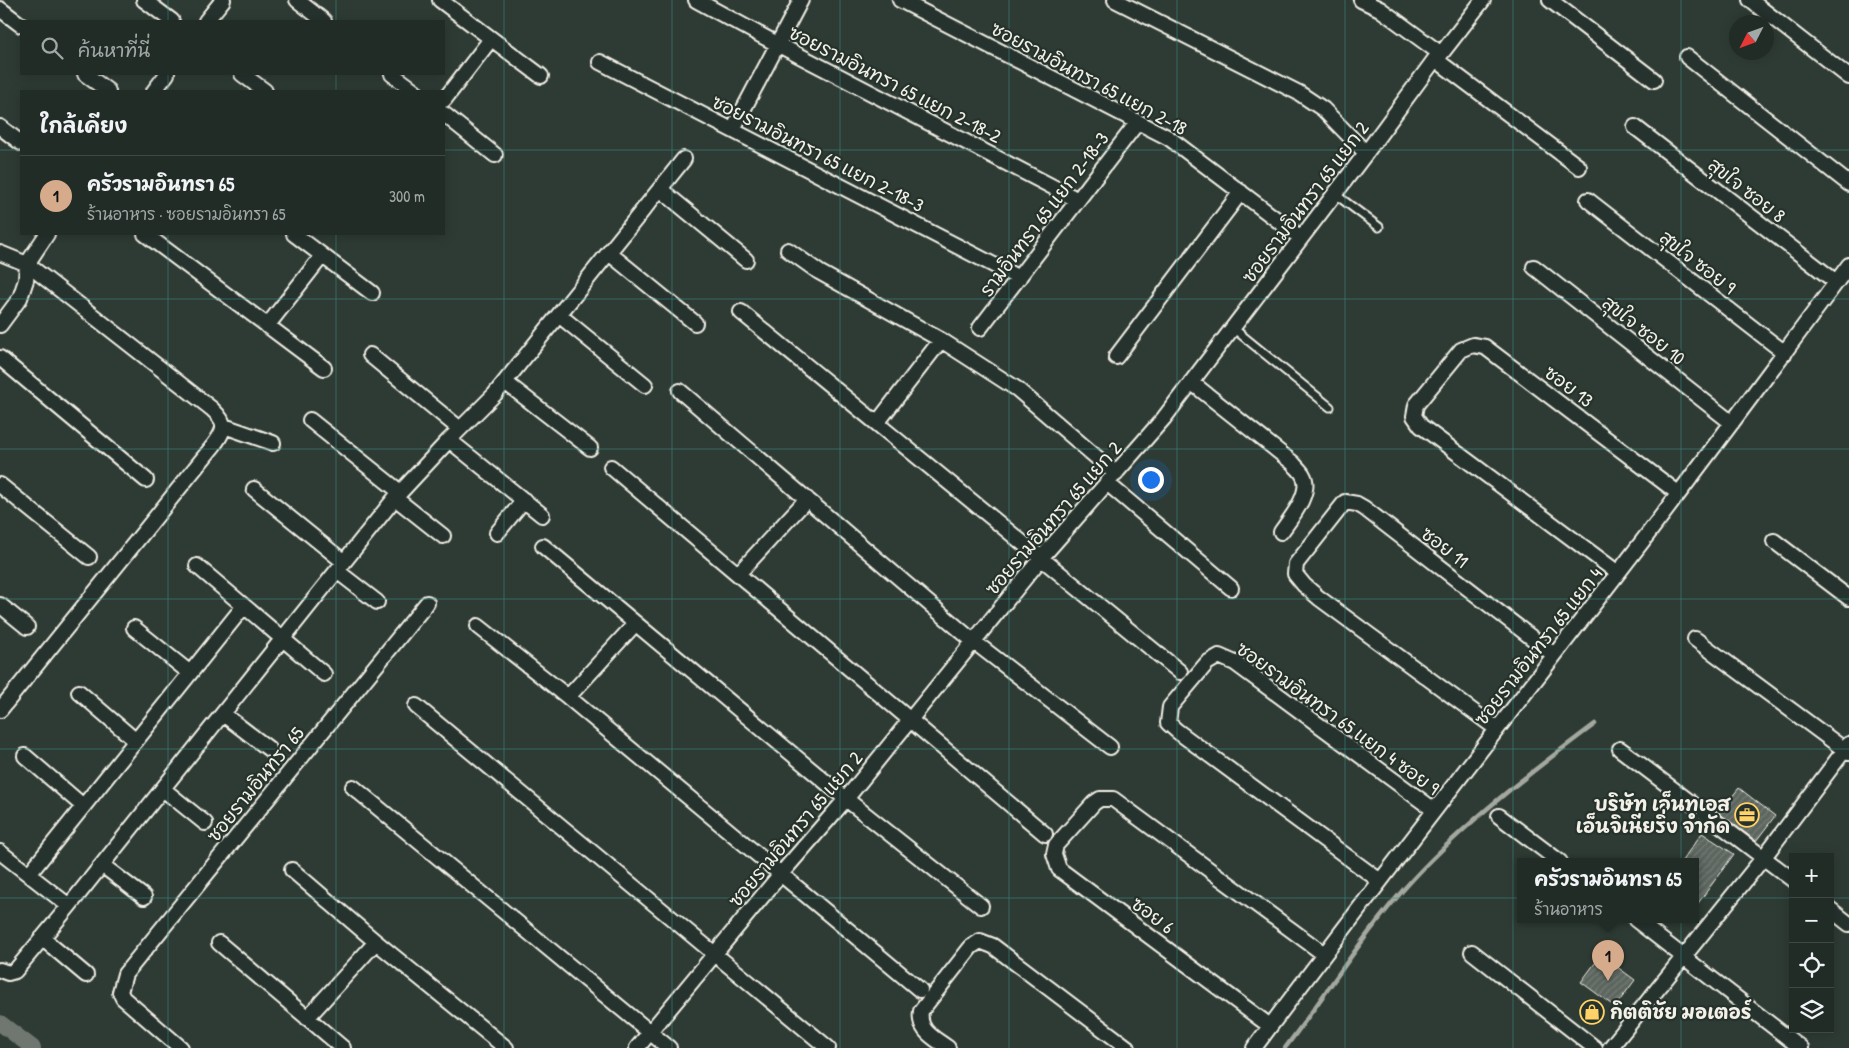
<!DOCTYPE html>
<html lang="th">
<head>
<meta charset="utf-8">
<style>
  body { margin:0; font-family:"Patrick Hand","Playpen Sans Thai",sans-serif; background:#2a342f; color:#f1f3f6 }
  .controls { position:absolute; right:15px; bottom:15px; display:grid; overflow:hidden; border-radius:0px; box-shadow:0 2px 12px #0003 }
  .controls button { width:45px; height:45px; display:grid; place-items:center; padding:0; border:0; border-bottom:1px solid #3f4844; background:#222c27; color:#f1f3f6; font:25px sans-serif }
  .compass { position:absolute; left:1729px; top:15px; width:45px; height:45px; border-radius:50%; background:#222c27; box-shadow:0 2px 12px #0003; rotate:228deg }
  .you { position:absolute; left:1150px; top:479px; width:18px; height:18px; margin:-12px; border:4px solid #fff; border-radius:50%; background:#1a73e8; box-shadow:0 0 0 8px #1a73e833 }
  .badge { display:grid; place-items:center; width:32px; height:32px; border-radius:50%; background:#d6ab8b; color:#111; font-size:16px; font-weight:700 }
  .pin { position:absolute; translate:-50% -41px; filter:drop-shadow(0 1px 2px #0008) }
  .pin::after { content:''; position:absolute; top:26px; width:18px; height:15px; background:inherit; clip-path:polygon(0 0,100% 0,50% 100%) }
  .popup { position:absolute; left:1517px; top:858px; width:182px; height:65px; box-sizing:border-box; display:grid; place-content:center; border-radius:0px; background:#222c27; filter:drop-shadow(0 1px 4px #0005); font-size:16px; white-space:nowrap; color:#a2a7a7 }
  .popup b { font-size:19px; color:#f1f3f6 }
  .popup::after { content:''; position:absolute; left:50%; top:100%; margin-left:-10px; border:10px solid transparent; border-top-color:#222c27 }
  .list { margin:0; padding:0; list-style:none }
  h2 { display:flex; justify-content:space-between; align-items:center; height:65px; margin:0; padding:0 20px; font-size:21px }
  h2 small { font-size:16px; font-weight:400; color:#a2a7a7 }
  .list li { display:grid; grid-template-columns:32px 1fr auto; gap:15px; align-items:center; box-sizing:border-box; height:80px; padding:0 20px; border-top:1px solid #3f4844 }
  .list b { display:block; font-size:19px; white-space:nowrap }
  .list p { margin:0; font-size:16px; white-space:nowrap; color:#a2a7a7 }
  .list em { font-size:16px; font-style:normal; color:#a2a7a7 }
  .icon { flex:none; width:28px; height:28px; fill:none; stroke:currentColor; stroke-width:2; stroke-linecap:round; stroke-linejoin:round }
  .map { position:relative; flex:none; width:1849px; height:1048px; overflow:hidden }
  .search { position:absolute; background:#222c27; box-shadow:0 2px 12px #0003; left:20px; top:20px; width:425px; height:55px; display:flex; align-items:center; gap:12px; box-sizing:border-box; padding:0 18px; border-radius:0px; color:#a2a7a7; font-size:19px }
  .panel { position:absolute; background:#222c27; box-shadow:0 2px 12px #0003; left:20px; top:90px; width:425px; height:145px; border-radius:0px }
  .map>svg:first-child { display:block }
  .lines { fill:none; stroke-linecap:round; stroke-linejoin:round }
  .stream { stroke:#a4a8a0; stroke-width:4.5 }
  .canal { stroke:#6f7770; stroke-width:16 }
  .building { fill:url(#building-hatch); stroke:#f4f1e8 }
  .lane-casing { stroke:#f4f1e8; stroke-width:11 }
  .street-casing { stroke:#f4f1e8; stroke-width:18 }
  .lane { stroke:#26332d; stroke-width:7 }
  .street { stroke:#26332d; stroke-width:14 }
  .grid { fill:none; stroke:#3d8f86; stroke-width:1; stroke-opacity:0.55 }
  .labels { text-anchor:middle; stroke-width:4.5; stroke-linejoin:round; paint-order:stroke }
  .street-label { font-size:19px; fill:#f4f1e8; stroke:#26332d }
  .poi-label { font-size:19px; font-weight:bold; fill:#f4f1e8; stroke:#26332d; text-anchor:end }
</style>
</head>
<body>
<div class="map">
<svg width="1849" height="1048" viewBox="0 0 1849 1048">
  <defs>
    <pattern id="building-hatch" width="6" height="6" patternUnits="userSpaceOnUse" patternTransform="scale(1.25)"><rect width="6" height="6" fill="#5c655e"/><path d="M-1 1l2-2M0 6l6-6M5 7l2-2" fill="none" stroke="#747c75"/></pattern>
  </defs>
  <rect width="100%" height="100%" fill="#2e3b34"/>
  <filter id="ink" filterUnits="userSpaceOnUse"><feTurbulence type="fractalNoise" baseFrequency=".02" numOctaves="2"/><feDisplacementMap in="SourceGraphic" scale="10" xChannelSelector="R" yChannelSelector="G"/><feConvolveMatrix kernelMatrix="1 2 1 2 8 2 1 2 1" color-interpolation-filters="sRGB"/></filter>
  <g filter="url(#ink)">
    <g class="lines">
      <path class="stream" d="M1285 1048C1328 992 1365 931 1413 879 1466 822 1532 771 1595 724"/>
      <path class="canal" d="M0 1023 33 1048"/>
    </g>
    <path class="building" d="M1739 788 1775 816 1756 841 1719 813Z
      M1702 833 1734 854 1696 906V862H1681Z
      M1601 955 1635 980 1615 1007 1581 982Z"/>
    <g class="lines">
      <g class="lane-casing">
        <path id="lane" d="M1335 194 1379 227
          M1233 328 1330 407"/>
      </g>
      <g class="street-casing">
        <path id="street" d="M144 0 172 21
          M297 0 324 21
          M440 0 541 76
          M696 0 777 44 1078 200
          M900 0 1169 138 1301 238
          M1115 0 1299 93 1323 109 1366 153
          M1361 0 1380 9 1441 54
          M1550 0 1654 80
          M1750 0 1849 77
          M0 9 21 25
          M206 21 223 0
          M1687 57 1849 184
          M1435 59 1579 167
          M600 62 1019 278
          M85 74 108 91
          M242 74 265 91
          M392 74 415 91
          M154 91 167 74
          M444 100 491 39
          M444 114 495 155
          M0 127 21 143
          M1635 127 1836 282
          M733 129 801 0
          M660 189 746 260
          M1588 200 1785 353
          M145 234 324 368
          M294 234 372 293
          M788 250 819 272 941 340 1017 389 1116 474
          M0 253 27 264 212 409C227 423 226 428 214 445L0 710
          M609 253 695 323
          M1534 267 1732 423
          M741 312 1180 672
          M559 315 645 385
          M0 325 20 298 26 280 27 264 47 234
          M267 326 322 256
          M980 328 1137 123
          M370 355 460 429
          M1116 357 1241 192
          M0 358 146 480
          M505 382 590 448
          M1191 382 1293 463C1296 467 1301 471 1303 475 1313 492 1290 519 1281 532
          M680 391 973 641 1110 747
          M310 420 400 492
          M877 423 941 340
          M224 426 273 443
          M449 440 542 515
          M611 467 1045 834
          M1107 483 1231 588
          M0 485 89 557
          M254 489 344 562
          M395 498 443 536
          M497 533 524 500
          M1774 541 1849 598
          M543 546 846 799 981 906
          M197 566 324 674
          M337 571 377 602
          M1618 573 1421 426 1414 416 1416 405 1461 350 1473 345 1485 347 1678 493
          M738 574 807 499
          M0 605 27 627
          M478 626 568 697 920 990
          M134 628 190 673
          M1695 639 1849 753
          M79 692 136 741
          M568 697 635 624
          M416 706 828 1048
          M223 714 269 749
          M1497 729 1319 598 1304 585 1295 574 1296 564 1345 502 1357 504 1364 508 1554 655
          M1620 749 1793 880
          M25 756 83 806
          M353 787 669 1048
          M163 789 205 823
          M1499 816 1560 862
          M0 852 69 906
          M102 865 144 897
          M292 870 376 942 506 1048
          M29 874 244 606
          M1380 881 1177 731 1168 723 1170 707 1207 663 1219 656 1235 663 1434 810
          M1830 909 1849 924
          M1636 920 1801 1048
          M42 938 86 975
          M219 943 343 1048
          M1472 952 1595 1048
          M0 970 8 973 15 971 69 906 395 498 449 440 495 394 684 159
          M307 1018 376 942
          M1270 1026 1059 869 1054 854 1056 845 1094 803 1100 799H1113L1324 954
          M181 1048 123 998 120 992 125 974 427 603
          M637 1048 780 875 846 799 1042 557 1164 418 1366 153 1435 59 1441 54 1483 0
          M948 1048C933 1037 918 1031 921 1011L971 947 980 941 993 946 1128 1048
          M1254 1048C1373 888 1496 731 1618 573 1696 472 1773 368 1849 265
          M1610 1048 1764 857 1849 744"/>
      </g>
      <use href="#lane" class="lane"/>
      <use href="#street" class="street"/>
    </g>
  </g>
  <path class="grid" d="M168 0V21M336 0V21M504 0V1048M672 0V1048M840 0V1048M1009 0V1048M1177 0V1048M1345 0V1048M1513 0V1048M1681 0V1048M168 74V91M336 74V91M0 150H21M444 150H1849M168 234V1048M336 234V1048M0 299H1849M0 449H1849M0 599H1849M0 749H1849M0 898H1793M1830 898H1849"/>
  <defs>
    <g id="office-ring" transform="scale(1.25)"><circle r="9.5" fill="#26332d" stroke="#ffd166" stroke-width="1.5"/><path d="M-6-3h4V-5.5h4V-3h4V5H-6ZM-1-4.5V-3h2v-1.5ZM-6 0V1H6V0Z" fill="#ffd166"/></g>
    <g id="shop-ring" transform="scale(1.25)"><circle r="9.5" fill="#26332d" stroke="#ffd166" stroke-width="1.5"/><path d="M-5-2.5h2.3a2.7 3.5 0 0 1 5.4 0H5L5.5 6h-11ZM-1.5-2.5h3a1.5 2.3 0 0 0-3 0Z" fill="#ffd166"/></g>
  </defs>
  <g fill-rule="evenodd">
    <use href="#office-ring" x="1747" y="815"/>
    <use href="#shop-ring" x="1592" y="1012"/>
  </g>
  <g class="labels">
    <g class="street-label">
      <text transform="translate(1089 78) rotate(28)" y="7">ซอยรามอินทรา 65 แยก 2-18</text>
      <text transform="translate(895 84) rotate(27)" y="7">ซอยรามอินทรา 65 แยก 2-18-2</text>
      <text transform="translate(818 153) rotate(27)" y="7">ซอยรามอินทรา 65 แยก 2-18-3</text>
      <text transform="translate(1747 190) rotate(38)" y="7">สุขใจ ซอย 8</text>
      <text transform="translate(1305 202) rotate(-53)" y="7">ซอยรามอินทรา 65 แยก 2</text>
      <text transform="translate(1044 214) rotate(-53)" y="7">รามอินทรา 65 แยก 2-18-3</text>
      <text transform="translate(1698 262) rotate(38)" y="7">สุขใจ ซอย 9</text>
      <text transform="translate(1644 330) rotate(38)" y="7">สุขใจ ซอย 10</text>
      <text transform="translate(1569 386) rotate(37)" y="7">ซอย 13</text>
      <text transform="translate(1053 518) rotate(-49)" y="7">ซอยรามอินทรา 65 แยก 2</text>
      <text transform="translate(1445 547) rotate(38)" y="7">ซอย 11</text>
      <text transform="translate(1538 646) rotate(-52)" y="7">ซอยรามอินทรา 65 แยก 4</text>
      <text transform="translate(1338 718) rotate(36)" y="7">ซอยรามอินทรา 65 แยก 4 ซอย 9</text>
      <text transform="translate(255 784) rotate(-51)" y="7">ซอยรามอินทรา 65</text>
      <text transform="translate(795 829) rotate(-50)" y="7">ซอยรามอินทรา 65 แยก 2</text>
      <text transform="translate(1153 915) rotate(37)" y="7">ซอย 6</text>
    </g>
    <g class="poi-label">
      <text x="1730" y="811">บริษัท เอ็นทูเอส<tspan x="1730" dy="22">เอ็นจิเนียริ่ง จำกัด</tspan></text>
      <text x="1610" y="1019" text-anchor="start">กิตติชัย มอเตอร์</text>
    </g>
  </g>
</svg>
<div class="controls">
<button>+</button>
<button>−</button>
<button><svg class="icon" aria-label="locate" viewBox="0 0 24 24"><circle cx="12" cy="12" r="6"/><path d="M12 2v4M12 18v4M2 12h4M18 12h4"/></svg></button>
<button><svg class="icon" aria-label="layers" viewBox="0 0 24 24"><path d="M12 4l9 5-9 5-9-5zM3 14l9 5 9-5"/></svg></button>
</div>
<svg class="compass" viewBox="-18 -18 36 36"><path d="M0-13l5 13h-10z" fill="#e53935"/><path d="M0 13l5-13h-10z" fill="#a2a7a7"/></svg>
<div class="you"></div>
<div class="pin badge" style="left:1608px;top:981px">1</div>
<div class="popup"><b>ครัวรามอินทรา 65</b>ร้านอาหาร</div>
<div class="search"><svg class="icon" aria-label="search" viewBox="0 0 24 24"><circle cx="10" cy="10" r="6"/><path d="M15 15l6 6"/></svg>ค้นหาที่นี่</div>
<section class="panel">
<h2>ใกล้เคียง<small></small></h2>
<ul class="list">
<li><span class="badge">1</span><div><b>ครัวรามอินทรา 65</b><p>ร้านอาหาร · ซอยรามอินทรา 65</p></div><em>300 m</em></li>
</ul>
</section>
</div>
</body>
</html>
